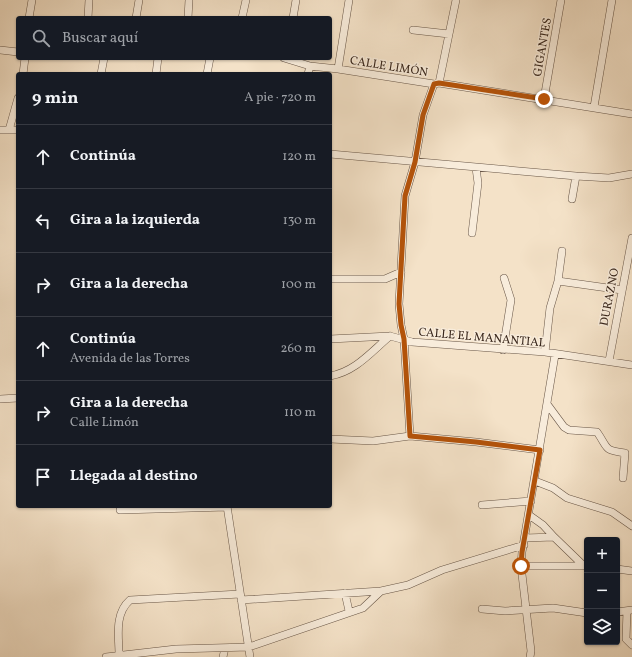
<!DOCTYPE html>
<html lang="es">
<head>
<meta charset="utf-8">
<style>
  body { margin:0; font-family:Vollkorn,serif; background:#242831; color:#f1f3f6 }
  .controls { position:absolute; right:12px; bottom:12px; display:grid; overflow:hidden; border-radius:4px; box-shadow:0 1px 3px #0004 }
  .controls button { width:36px; height:36px; display:grid; place-items:center; padding:0; border:0; border-bottom:1px solid #363941; background:#171b24; color:#f1f3f6; font:20px sans-serif }
  .stop { position:absolute; width:12px; height:12px; margin:-9px; border:3px solid #b45309; border-radius:50%; background:#fff }
  .stop.end { background:#b45309; border-color:#fff; box-shadow:0 1px 4px #0008 }
  .list { margin:0; padding:0; list-style:none }
  h2 { display:flex; justify-content:space-between; align-items:center; height:52px; margin:0; padding:0 16px; font-size:17px }
  h2 small { font-size:13px; font-weight:400; color:#9ea1a6 }
  .list li { display:grid; grid-template-columns:26px 1fr auto; gap:12px; align-items:center; box-sizing:border-box; height:64px; padding:0 16px; border-top:1px solid #363941 }
  .list b { display:block; font-size:15px; white-space:nowrap }
  .list p { margin:0; font-size:13px; white-space:nowrap; color:#9ea1a6 }
  .list em { font-size:13px; font-style:normal; color:#9ea1a6 }
  .icon { flex:none; width:22px; height:22px; fill:none; stroke:currentColor; stroke-width:2; stroke-linecap:round; stroke-linejoin:round }
  .map { position:relative; flex:none; width:632px; height:657px; overflow:hidden }
  .search { position:absolute; background:#171b24; box-shadow:0 1px 3px #0004; left:16px; top:16px; width:316px; height:44px; display:flex; align-items:center; gap:10px; box-sizing:border-box; padding:0 14px; border-radius:4px; color:#9ea1a6; font-size:15px }
  .panel { position:absolute; background:#171b24; box-shadow:0 1px 3px #0004; left:16px; top:72px; width:316px; height:436px; border-radius:4px }
  .map>svg:first-child { display:block }
  .lines { fill:none; stroke-linecap:round; stroke-linejoin:round }
  .street-casing { stroke:#685647; stroke-width:8 }
  .street { stroke:#f8ecdb; stroke-width:7 }
  .route { stroke:#b45309; stroke-width:5 }
  .labels { text-anchor:middle; stroke-width:3; stroke-linejoin:round; paint-order:stroke }
  .street-label { font-size:12px; fill:#39271c; stroke:#f8ecdb }
</style>
</head>
<body>
<div class="map">
<svg width="632" height="657" viewBox="0 0 632 657">
  <rect width="100%" height="100%" fill="#f4e2c8"/>
  <filter id="stains"><feTurbulence type="fractalNoise" baseFrequency=".005" numOctaves="4"/><feColorMatrix values="0 0 0 0 .2 0 0 0 0 .09 0 0 0 0 .02 0 0 0 .5 -.17"/></filter>
  <radialGradient id="worn" r=".72"><stop offset=".6" stop-color="#630" stop-opacity="0"/><stop offset="1" stop-color="#630" stop-opacity=".3"/></radialGradient>
  <g class="lines">
    <g class="street-casing">
      <path id="street" d="M29 18 32 0
        M88 18 89 0
        M136 18 139 0
        M188 18 189 0
        M242 18 246 0
        M293 18 296 0
        M413 30 449 34
        M0 50 18 52
        M284 58 310 66 338 69 434 84 439 83 632 114
        M338 69 349 0
        M23 74 25 58
        M101 74 104 58
        M156 74 158 58
        M207 74 210 58
        M308 74 310 66
        M439 83 456 0
        M544 99 561 0
        M594 107 612 0
        M0 130H18
        M9 130 18 98
        M330 154 576 176 609 178 632 174
        M572 199 576 176
        M472 233 478 183 476 168
        M562 251 558 281 622 290
        M330 279H385L401 272
        M330 339 390 336 412 342 545 352 632 365
        M503 350 511 300 504 278
        M545 352 550 308 558 281
        M609 361 632 238
        M330 376C355 372 371 352 390 336
        M0 399 18 398
        M547 404 564 427 569 430 597 432C609 449 603 450 625 453L623 478
        M410 436 404 339 401 325 399 304 405 196 415 162 423 115 434 84
        M330 439 373 441 410 436 476 442 540 450
        M535 481 553 488 567 498 612 512 632 526
        M482 505 531 501
        M227 506 250 657
        M120 510 227 507
        M529 515 543 525 554 537
        M525 538 554 537 584 566H587
        M521 566H584
        M617 569 632 571
        M345 593 349 611
        M241 600 381 591
        M482 609 505 611 553 608 587 613
        M627 611 626 639 632 645
        M617 612 632 610
        M119 655C119 637 114 614 130 600L240 594
        M106 657 176 649 249 647 363 608 381 591 408 585 442 570 524 545
        M223 657 225 648
        M530 657 531 651 521 566 522 552 555 355"/>
    </g>
    <use href="#street" class="street"/>
  </g>
  <g class="lines">
    <path class="route" d="M521 566 522 552 540 450 476 442 410 436 404 339 401 325 399 304 405 196 415 162 423 115 434 84 439 83 544 99"/>
  </g>
  <g class="labels">
    <g class="street-label">
      <text transform="translate(542 47) rotate(-80)" y="4">GIGANTES</text>
      <text transform="translate(389 66) rotate(9)" y="4">CALLE LIMÓN</text>
      <text transform="translate(609 297) rotate(-79)" y="4">DURAZNO</text>
      <text transform="translate(482 337) rotate(5)" y="4">CALLE EL MANANTIAL</text>
    </g>
  </g>
  <rect width="100%" height="100%" filter="url(#stains)"/>
  <rect width="100%" height="100%" fill="url(#worn)"/>
</svg>
<div class="controls">
<button>+</button>
<button>−</button>
<button><svg class="icon" aria-label="layers" viewBox="0 0 24 24"><path d="M12 4l9 5-9 5-9-5zM3 14l9 5 9-5"/></svg></button>
</div>
<div class="stop" style="left:521px;top:566px"></div>
<div class="stop end" style="left:544px;top:99px"></div>
<div class="search"><svg class="icon" aria-label="search" viewBox="0 0 24 24"><circle cx="10" cy="10" r="6"/><path d="M15 15l6 6"/></svg>Buscar aquí</div>
<section class="panel">
<h2>9 min<small>A pie · 720 m</small></h2>
<ul class="list">
<li><svg class="icon" aria-label="ahead" viewBox="0 0 24 24"><path d="M12 20V5M6 11l6-6 6 6"/></svg><div><b>Continúa</b></div><em>120 m</em></li>
<li><svg class="icon" aria-label="left" viewBox="0 0 24 24"><path d="M17 20v-9H6M10 6l-5 5 5 5"/></svg><div><b>Gira a la izquierda</b></div><em>130 m</em></li>
<li><svg class="icon" aria-label="right" viewBox="0 0 24 24"><path d="M7 20v-9h11M14 6l5 5-5 5"/></svg><div><b>Gira a la derecha</b></div><em>100 m</em></li>
<li><svg class="icon" aria-label="ahead" viewBox="0 0 24 24"><path d="M12 20V5M6 11l6-6 6 6"/></svg><div><b>Continúa</b><p>Avenida de las Torres</p></div><em>260 m</em></li>
<li><svg class="icon" aria-label="right" viewBox="0 0 24 24"><path d="M7 20v-9h11M14 6l5 5-5 5"/></svg><div><b>Gira a la derecha</b><p>Calle Limón</p></div><em>110 m</em></li>
<li><svg class="icon" aria-label="arrive" viewBox="0 0 24 24"><path d="M6 21V4h12l-3 4 3 4H6"/></svg><div><b>Llegada al destino</b></div></li>
</ul>
</section>
</div>
</body>
</html>
